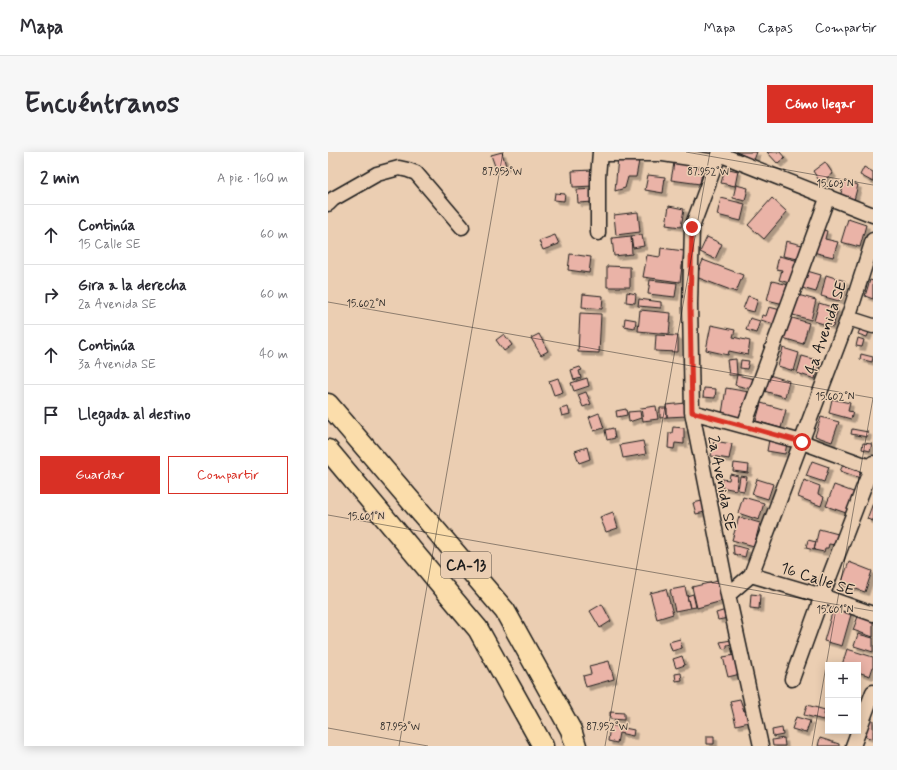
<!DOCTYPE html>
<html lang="es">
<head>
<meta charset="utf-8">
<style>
  body { margin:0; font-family:Mynerve,sans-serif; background:#f7f7f7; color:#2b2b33 }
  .controls { position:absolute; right:12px; bottom:12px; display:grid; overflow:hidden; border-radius:0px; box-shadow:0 2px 10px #0003 }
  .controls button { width:36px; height:36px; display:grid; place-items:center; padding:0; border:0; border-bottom:1px solid #e1e1e2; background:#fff; color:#2b2b33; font:20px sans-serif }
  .stop { position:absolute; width:12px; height:12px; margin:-9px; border:3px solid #d93025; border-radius:50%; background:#fff }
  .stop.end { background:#d93025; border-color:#fff; box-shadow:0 1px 4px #0008 }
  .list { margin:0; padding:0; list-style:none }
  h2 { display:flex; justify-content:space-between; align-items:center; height:52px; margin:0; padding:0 16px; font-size:17px }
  h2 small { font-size:13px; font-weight:400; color:#7c7c81 }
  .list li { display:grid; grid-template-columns:26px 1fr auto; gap:12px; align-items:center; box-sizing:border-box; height:60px; padding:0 16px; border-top:1px solid #e1e1e2 }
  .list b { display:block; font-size:15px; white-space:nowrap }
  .list p { margin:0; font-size:13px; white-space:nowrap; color:#7c7c81 }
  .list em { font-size:13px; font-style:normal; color:#7c7c81 }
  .actions { display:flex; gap:8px; padding:12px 16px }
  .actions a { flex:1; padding:9px 0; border:1px solid #d93025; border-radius:0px; text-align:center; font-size:14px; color:#d93025 }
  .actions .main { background:#d93025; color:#fff }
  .icon { flex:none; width:22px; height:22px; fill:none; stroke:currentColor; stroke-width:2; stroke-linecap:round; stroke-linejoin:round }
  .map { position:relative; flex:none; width:545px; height:594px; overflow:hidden; border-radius:0px }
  header { display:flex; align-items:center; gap:24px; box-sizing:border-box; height:56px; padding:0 20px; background:#fff; border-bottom:1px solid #e1e1e2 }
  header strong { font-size:19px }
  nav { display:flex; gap:22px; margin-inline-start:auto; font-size:14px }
  .intro { display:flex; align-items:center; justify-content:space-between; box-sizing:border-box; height:96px; padding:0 24px }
  h1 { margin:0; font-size:28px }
  .button { padding:10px 18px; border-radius:0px; background:#d93025; color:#fff; font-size:14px; font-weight:700 }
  main { display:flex; gap:24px; padding:0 24px }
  aside { flex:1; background:#fff; border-radius:0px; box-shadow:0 2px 10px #0003 }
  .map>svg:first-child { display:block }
  .building { fill:#eab3a7; stroke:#1c1c1c; filter:url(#shadow) }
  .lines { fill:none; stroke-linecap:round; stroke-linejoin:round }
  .minor-casing { stroke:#1c1c1c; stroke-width:17 }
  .highway-casing { stroke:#1c1c1c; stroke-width:23 }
  .minor { stroke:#ebceb2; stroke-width:14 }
  .highway { stroke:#fbddab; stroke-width:20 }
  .route { stroke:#d93025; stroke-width:5 }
  .ticks { fill:none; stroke:#1c1c1c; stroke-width:1; stroke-opacity:0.45 }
  .labels { text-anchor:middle; stroke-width:3; stroke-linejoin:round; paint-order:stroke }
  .shield { fill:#ebceb2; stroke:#5a5149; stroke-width:1 }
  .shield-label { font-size:15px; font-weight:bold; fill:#1c1c1c }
  .street-label { font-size:16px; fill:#1c1c1c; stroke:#ebceb2 }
  .ticks-label { font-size:10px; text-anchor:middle; fill:#1c1c1c; stroke:#ebceb2; stroke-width:3; stroke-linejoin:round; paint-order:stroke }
</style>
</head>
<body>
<header>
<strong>Mapa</strong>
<nav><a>Mapa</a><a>Capas</a><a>Compartir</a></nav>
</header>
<div class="intro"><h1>Encuéntranos</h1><a class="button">Cómo llegar</a></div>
<main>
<aside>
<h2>2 min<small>A pie · 160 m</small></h2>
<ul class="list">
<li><svg class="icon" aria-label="ahead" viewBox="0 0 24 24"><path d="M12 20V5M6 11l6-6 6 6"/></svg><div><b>Continúa</b><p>15 Calle SE</p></div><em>60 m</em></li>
<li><svg class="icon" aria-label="right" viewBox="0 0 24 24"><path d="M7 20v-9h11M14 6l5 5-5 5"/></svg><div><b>Gira a la derecha</b><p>2a Avenida SE</p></div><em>60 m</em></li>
<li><svg class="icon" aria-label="ahead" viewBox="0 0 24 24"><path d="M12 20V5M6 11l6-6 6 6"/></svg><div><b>Continúa</b><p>3a Avenida SE</p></div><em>40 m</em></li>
<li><svg class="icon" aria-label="arrive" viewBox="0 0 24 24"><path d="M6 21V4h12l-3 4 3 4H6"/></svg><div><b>Llegada al destino</b></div></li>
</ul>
<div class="actions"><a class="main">Guardar</a><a>Compartir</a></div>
</aside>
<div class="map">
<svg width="545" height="594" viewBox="0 0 545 594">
  <defs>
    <filter id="shadow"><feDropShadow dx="3.5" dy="3.5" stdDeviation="0" flood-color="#0004"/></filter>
  </defs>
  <rect width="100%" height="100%" fill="#ebceb2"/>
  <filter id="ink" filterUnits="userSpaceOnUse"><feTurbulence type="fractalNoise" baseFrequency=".025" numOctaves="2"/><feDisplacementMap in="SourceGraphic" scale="8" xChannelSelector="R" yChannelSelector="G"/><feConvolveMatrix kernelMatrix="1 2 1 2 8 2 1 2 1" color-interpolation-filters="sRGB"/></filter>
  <g filter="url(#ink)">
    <path class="building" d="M174 0 178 14 168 17 163 3Z
      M408 0H429L426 8Z
      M439 0H452L457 6 450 12Z
      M290 5 311 9 308 25H300L297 36 287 39Z
      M497 10 505 22 492 30 485 19Z
      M346 11 375 15 372 32 343 28Z
      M536 15 545 20V30L532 23Z
      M397 16 410 19 407 34 393 31Z
      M264 18 265 34 245 35 244 19Z
      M320 23 337 25 335 41 317 38Z
      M517 29 530 33 526 48 512 44Z
      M408 33 420 36 417 49 405 46Z
      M266 37V50L250 51 249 38Z
      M227 41 237 42 236 49 226 48Z
      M393 46 417 52 413 69 389 63Z
      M444 46 459 60 436 87 420 73Z
      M341 54 356 57 353 75 338 73Z
      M310 60 312 80 288 83 286 63Z
      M520 67 538 73 532 95 513 90Z
      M492 77 499 79 497 87 510 90 505 105 485 100Z
      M227 83 231 92 215 98 211 89Z
      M314 83 316 94 305 96 303 84Z
      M303 84 304 102 286 104 284 86Z
      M379 85 394 92 387 107 372 100Z
      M458 89 474 93 470 107 455 104Z
      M333 96 356 99 352 130 315 125 319 103 332 105Z
      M242 102 263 105 261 121 240 118Z
      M451 104 471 109 465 132 451 128 454 118 448 117Z
      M375 108 415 123 408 140 368 125Z
      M279 114 302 115V135H279Z
      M479 119 493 123 488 140 474 136Z
      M498 123 517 129 511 149 493 144Z
      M322 128 349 131 347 145 320 142Z
      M542 128 545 129V147L537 144Z
      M444 129 461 133 456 152 439 148Z
      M299 140 308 142 307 151 298 150Z
      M255 142 275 144 274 157 254 155Z
      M470 143 488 148 483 168 465 163Z
      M420 144 430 147 426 160 415 157Z
      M311 147 333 150V156L310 154Z
      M491 151 510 157 505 175 486 169Z
      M441 155 453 158 449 173 433 168 434 163 438 164Z
      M312 158 343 161 341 182 310 179Z
      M252 161 273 162 271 201 250 200Z
      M461 165 481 171 475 192 455 186Z
      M297 166 308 168 307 176 296 174Z
      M422 166 432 169 428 181 418 178Z
      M383 173 407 178 405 185 422 189 420 203 401 199 400 203 378 198Z
      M532 177 541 180 539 185 530 182Z
      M176 182 184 193 176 199 168 188Z
      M211 182 220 199 213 203 203 186Z
      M328 183 350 184V200L327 199Z
      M530 186 536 188 534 195 528 194Z
      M455 196 471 201 466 219 450 214Z
      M533 202 545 205 544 210 532 207Z
      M474 204 492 209 487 227 469 221Z
      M408 207 409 223H401L399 208Z
      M413 208 421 209 419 217 412 216Z
      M252 215 254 218 251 219 253 226 246 228 243 218Z
      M409 223 427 227 424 237 407 233Z
      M441 223 461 229 457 245 436 239Z
      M230 226 235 240 226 243 221 229Z
      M259 226 261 234 246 239 243 231Z
      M376 236 388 237 387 246 375 245Z
      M398 236 421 240 417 266 394 262Z
      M258 240 263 252 255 255 250 243Z
      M504 247 522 251 520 259 525 260 523 267 501 261Z
      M358 251 359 264 339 265 338 253Z
      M433 251 458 258 453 276 428 269Z
      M328 254 330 267 315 269 313 256Z
      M240 255 242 262 234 264 232 257Z
      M332 256H339V265L332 266Z
      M298 257 299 263 289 265 288 259Z
      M312 259 313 266 301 270 300 260Z
      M271 261 276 276 266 279 261 265Z
      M493 265 511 270 504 290 487 284Z
      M345 275 356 276V292L347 291 346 297 340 296 341 281H344Z
      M285 276 287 286 279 288 277 278Z
      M524 277 540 280 539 285 523 282Z
      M441 288 459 291 457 302 439 299Z
      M315 289 318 302 295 306 292 293Z
      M386 289 404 292 401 307 383 304Z
      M535 291 544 292 542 299 534 297Z
      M259 295 262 307 251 311 247 299Z
      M484 309 501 315 496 330 478 324Z
      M406 311 421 313 420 321 405 319Z
      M515 313 535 321 532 326 512 319Z
      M402 322 410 324 408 338 393 335 394 327 401 328Z
      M412 324 419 325 416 339 410 338Z
      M429 327 445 332 440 347 424 342Z
      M476 328 492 334 490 342 496 345 493 354 470 345Z
      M506 333 528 341 521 362 498 354Z
      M415 345 436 351 431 368 410 361Z
      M374 349 377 360 368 362 365 351Z
      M545 351V369L539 367Z
      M285 360 290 376 278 380 272 365Z
      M411 365 432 371 426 394 404 388Z
      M491 377 510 382 507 393 501 392 500 396H497L496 400 486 398Z
      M480 388 488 390 486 398 478 396Z
      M405 393 419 397 417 405 406 402Z
      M521 410 544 419 537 440 513 432Z
      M389 429 394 449 369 456 364 435Z
      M357 435 362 456 347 459 342 438Z
      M338 437 345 462 329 467 322 441Z
      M365 442 368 455 362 456 359 444Z
      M423 442 432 443 431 457 422 456Z
      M274 452 283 469 272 476 262 459Z
      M506 454 524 459 514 494 496 489Z
      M398 458 400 466 390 468 388 461Z
      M532 459 545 464V485L525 478Z
      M530 482 545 486V500L526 494Z
      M352 487 354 496 344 499 341 490Z
      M403 488 404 492 399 493V496L395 497 392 490Z
      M519 497 545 505V515L542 524 530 520V513H514Z
      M407 503 412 522 400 525 395 505Z
      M354 504 357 513 348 516 345 507Z
      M281 509 286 527 258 535 255 524 263 522 261 514Z
      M353 521 354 528 348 529 347 522Z
      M412 547 416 559 422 558 425 569 408 573 402 549Z
      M479 553 497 558 495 568 476 563Z
      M282 560 296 561V568L282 567Z
      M468 565 482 569 478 581 464 577Z
      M541 567 545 568V587L536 584Z
      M282 573 306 578 305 584 291 581 289 591 280 589Z
      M454 576 455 583 445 585 444 578Z
      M379 584H386V592H379Z
      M456 586 457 594H445L444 588Z
      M492 586 511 592V594H490Z"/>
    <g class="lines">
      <g class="minor-casing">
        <path id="minor" d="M392 0 364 75 362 153 364 260 400 443 433 594
          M272 2H335L388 10
          M391 2 545 63
          M0 52 5 47 49 22 71 16 80 18 88 21 134 75
          M270 81V25L272 0
          M520 166 545 174
          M364 260 474 290 545 316
          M416 274 500 44
          M423 423 494 444 545 462
          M400 443 423 423 520 166 545 88
          M464 527 494 444 545 311
          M525 594 545 540"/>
      </g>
      <g class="highway-casing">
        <path id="highway" d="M0 252 177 459 243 578 248 594
          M0 298 150 477 215 594"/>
      </g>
      <use href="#minor" class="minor"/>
      <use href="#highway" class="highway"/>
    </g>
  </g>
  <g class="lines" filter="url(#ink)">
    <path class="route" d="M364 75 362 153 364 260 474 290"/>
  </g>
  <path class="ticks" d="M358 0 545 33M0 150 545 246M0 363 545 459M0 576 100 594M71 594 175 0M277 594 382 0M484 594 545 246"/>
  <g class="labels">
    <rect class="shield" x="113" y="400" width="50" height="26" rx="3"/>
    <g class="shield-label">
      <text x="138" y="418">CA-13</text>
    </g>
    <g class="street-label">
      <text transform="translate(497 175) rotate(-71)" y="6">4a Avenida SE</text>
      <text transform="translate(395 331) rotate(79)" y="6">2a Avenida SE</text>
      <text transform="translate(490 426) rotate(18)" y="6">16 Calle SE</text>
    </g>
  </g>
  <g class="ticks-label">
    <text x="174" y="23">87.953°W</text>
    <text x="380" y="23">87.952°W</text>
    <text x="507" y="35">15.603°N</text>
    <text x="38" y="155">15.602°N</text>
    <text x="507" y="248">15.602°N</text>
    <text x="38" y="368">15.601°N</text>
    <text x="507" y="461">15.601°N</text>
    <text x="72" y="578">87.953°W</text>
    <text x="279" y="578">87.952°W</text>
  </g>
</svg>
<div class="controls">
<button>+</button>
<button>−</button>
</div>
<div class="stop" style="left:474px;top:290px"></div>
<div class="stop end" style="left:364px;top:75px"></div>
</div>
</main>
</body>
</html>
